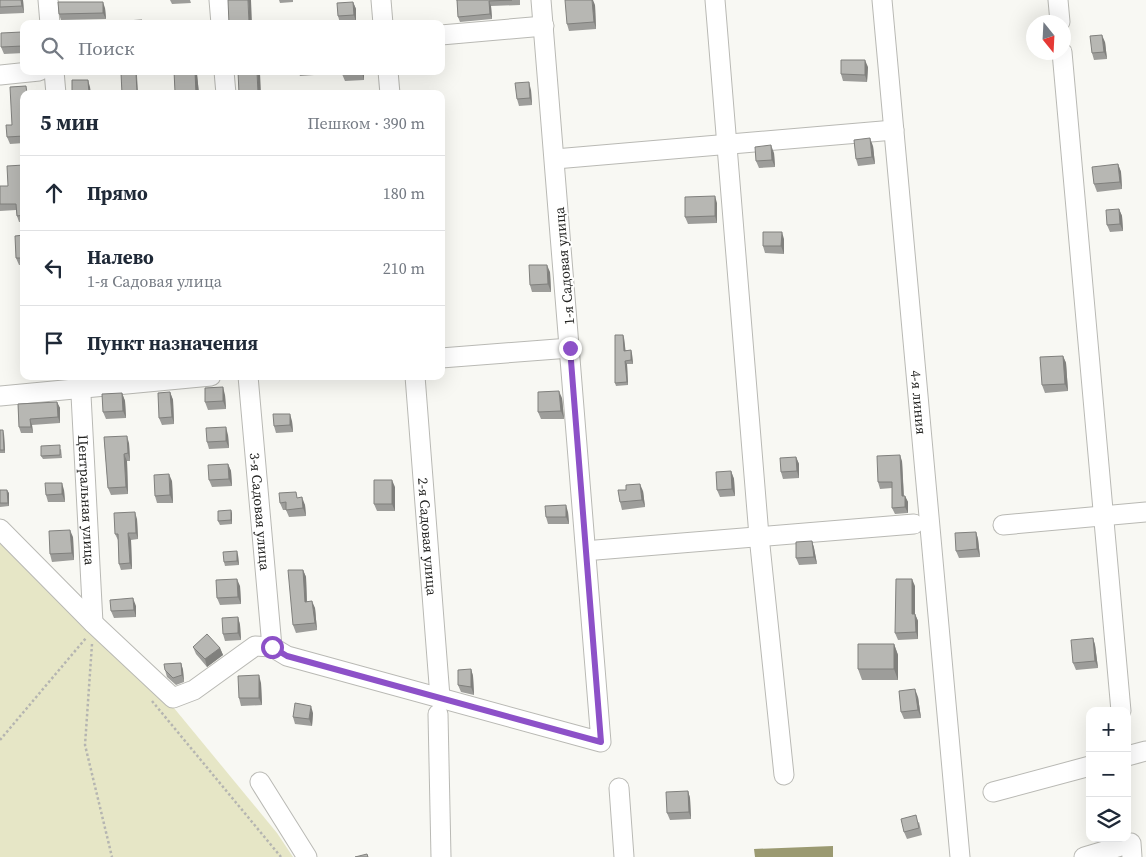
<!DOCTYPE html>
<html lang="ru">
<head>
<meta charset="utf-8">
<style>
  body { margin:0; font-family:"Source Serif 4",serif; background:#f6f6f7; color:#1f2937 }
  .controls { position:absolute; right:15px; bottom:15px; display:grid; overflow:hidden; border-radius:10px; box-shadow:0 5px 20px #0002 }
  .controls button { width:45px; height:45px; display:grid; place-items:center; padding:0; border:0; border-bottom:1px solid #e0e1e3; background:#fff; color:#1f2937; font:25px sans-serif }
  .compass { position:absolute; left:1026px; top:15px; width:45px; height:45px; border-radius:50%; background:#fff; box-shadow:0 5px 20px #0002; rotate:162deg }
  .stop { position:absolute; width:15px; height:15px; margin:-11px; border:4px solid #8d51c8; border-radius:50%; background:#fff }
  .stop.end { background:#8d51c8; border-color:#fff; box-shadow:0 1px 5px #0008 }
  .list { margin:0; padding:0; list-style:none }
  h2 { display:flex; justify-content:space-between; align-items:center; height:65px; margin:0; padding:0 20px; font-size:21px }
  h2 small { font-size:16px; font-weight:400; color:#747a83 }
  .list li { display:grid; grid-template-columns:32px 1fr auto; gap:15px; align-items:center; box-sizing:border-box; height:75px; padding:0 20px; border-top:1px solid #e0e1e3 }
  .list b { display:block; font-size:19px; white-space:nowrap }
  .list p { margin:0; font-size:16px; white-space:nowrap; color:#747a83 }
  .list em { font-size:16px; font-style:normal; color:#747a83 }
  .icon { flex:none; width:28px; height:28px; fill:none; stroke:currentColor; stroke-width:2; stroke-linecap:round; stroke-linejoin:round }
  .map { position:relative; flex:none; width:1146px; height:857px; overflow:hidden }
  .search { position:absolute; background:#fff; box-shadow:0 5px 20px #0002; left:20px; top:20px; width:425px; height:55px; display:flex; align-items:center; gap:12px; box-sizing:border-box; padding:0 18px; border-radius:10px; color:#747a83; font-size:19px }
  .panel { position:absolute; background:#fff; box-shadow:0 5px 20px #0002; left:20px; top:90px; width:425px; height:290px; border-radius:10px }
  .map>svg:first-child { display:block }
  .green { fill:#e6e6c6 }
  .water { fill:#9b9a71 }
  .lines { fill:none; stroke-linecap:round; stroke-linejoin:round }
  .minor-casing { stroke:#b9b9b4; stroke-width:21 }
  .path { stroke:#b5b5b1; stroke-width:2.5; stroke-dasharray:2.5 2.5; stroke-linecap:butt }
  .minor { stroke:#fff; stroke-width:19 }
  .wall { fill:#9d9d9a }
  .shaded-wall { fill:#80807d }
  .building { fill:#b7b7b3; stroke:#80807d }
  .route { stroke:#8d51c8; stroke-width:6 }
  .labels { text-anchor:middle; stroke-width:4; stroke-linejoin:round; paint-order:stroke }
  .street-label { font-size:14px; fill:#222220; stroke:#fffffe }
</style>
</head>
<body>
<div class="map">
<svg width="1146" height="857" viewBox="0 0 1146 857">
  <rect width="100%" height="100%" fill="#f8f8f3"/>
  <path class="green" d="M0 527 174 708 277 833 293 857H0Z"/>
  <path class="water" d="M833 846V857H755L754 849Z"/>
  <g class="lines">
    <g class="minor-casing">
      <g id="minor">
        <path d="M48 0 50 24"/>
        <path d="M219 0 221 24"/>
        <path d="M381 0 383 24"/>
        <path d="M715 0 759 536 784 775"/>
        <path id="s1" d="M882 0 960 857"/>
        <path d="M1058 0 1060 22"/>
        <path d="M441 35 544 26"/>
        <path d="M1062 52 1121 711"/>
        <path d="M54 71 56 94"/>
        <path d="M224 71 226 94"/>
        <path d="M388 71 390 94"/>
        <path d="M0 75 39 71"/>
        <path d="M555 159 894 130"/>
        <path d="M441 358 570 348"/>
        <path id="s2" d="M80 376 93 623"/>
        <path id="s3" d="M248 376 272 647"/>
        <path id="s4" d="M415 376 440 697"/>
        <path d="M0 396 211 376"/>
        <path d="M1003 525 1146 512"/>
        <path d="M0 529 93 623 173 698 194 690 255 646 272 647 287 656 601 742 541 0"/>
        <path d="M596 550 914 524"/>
        <path d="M438 714 441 857"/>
        <path d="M1127 756 1146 751"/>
        <path d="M260 782 307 857"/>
        <path d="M619 788 624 857"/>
        <path d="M993 792 1090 766"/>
        <path d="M1084 857 1131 843 1132 857"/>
      </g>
    </g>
    <path class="path" d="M92 644 85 745 112 857
      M152 701 281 857
      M0 740 86 638"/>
    <use href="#minor" class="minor"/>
  </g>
  <path class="wall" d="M0 0H23L24 13 0 14Z
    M170 0H190L191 3 172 4Z
    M279 0H293V2L280 3Z
    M456 0H520V5L491 6 492 19 460 22 458 17 457 1Z
    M353 2 356 9V22L340 23 338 16Z
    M595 5 596 29 569 31 567 24Z
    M105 8 106 19 61 20 59 14Z
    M24 35V53L4 54 1 47Z
    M1105 42 1107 59 1094 60 1092 53Z
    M868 67 867 82 843 81 841 74Z
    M298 71H314V75L300 76Z
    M364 71V80L345 81 342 74Z
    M197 74 199 94H176L175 92Z
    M531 90 532 105 519 106 517 99Z
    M24 94V143L10 144 7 137Z
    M873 146 875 164 858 166 856 159Z
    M774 153 775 167 759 168 756 161Z
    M1118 164 1121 172 1122 189 1097 192 1094 184Z
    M24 165V222H19L17 216 16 210 0 211V186H8Z
    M717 203V223L688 224 685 217Z
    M1119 209 1122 216 1123 231 1110 232 1107 225Z
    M24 235V265H19L16 258Z
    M784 239V254L765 253 763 246Z
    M550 272 551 292H532L530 285Z
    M623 335 624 338 625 350H631L632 354 633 364H627L628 385 616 386 615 383Z
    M1063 356 1066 363 1068 391 1045 393 1042 385Z
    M29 376H54V378L30 379Z
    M170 392 173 400 174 424 162 425 159 418Z
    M122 393 125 401 126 418 106 419 103 412Z
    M225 395 226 409 208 410 205 402Z
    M562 398 564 419H541L538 412Z
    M57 402 60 408V423L32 425 33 433H21L19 427 18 404Z
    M292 421 293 432 276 433 274 426Z
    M0 430 4 434 5 453H0Z
    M228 435 229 448 209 449 207 442Z
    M104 437 129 443 130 461H127L128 494 111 495 108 488Z
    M61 449 62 458 43 459 41 456Z
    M796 457 799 464V478L783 479 781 472Z
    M902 461 904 496H905L908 502V513L895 514 892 508V488L880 489 878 482Z
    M228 464 231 471 232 486 212 487 209 480Z
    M731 471 734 479 735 496 720 497 717 490Z
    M172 481 173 503H157L155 496Z
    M395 487V511H377L374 504Z
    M0 490 9 493V506L0 507Z
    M64 490 65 502H48L46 495Z
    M643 491 645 507 622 510 620 502Z
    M298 498 305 505 306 516 289 517 286 510H283L280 503Z
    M231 510 232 514V524L220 525 218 521Z
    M568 512 569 524H548L546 517Z
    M137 519 138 539 131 540 132 569 121 570 119 564 118 540 115 534Z
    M976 532 978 539 980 557 959 558 956 551Z
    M73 537 74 560 52 562 50 554Z
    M812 541 814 548 817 564 799 565 796 558Z
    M238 555 239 565 225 566 224 562Z
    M303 570 306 577 307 601 315 608 317 630 296 633 293 625Z
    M240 586 241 604 220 605 217 598Z
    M915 586V614L918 621V639L898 640 895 633Z
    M136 606V617L114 618 111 611Z
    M238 617 240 625 241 640 225 641 223 634Z
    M1093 638 1095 645 1098 668 1076 670 1073 663Z
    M894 644 898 655V680H862L858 669Z
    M193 647 220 648 223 655 207 667 196 654Z
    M181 663 183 670 184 682 176 685 167 677 165 670Z
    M471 669 473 676 474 695 461 692 458 685Z
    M261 683 262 705 241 706 239 698Z
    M918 697 921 718 904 719 901 712Z
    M313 713 312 726 295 724 293 717Z
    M688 791 690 798 691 819 670 820 667 813Z
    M919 822 922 835 907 839 904 832Z"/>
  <path class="shaded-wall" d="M21 0H23L24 13 22 6Z
    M248 0H251L252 24H249Z
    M592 0H593L595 5 596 29 594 22Z
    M489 1 491 6 492 19 490 14Z
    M103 2 105 8 106 19 103 13Z
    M353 2 356 9V22L354 15Z
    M1102 35 1105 42 1107 59 1104 52Z
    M865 60 868 67 867 82 865 75Z
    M195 71H196L197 74 199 94H196Z
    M257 71H259L260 73 261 94H258Z
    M362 71H364V80L362 73Z
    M136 72 137 76 138 94H137Z
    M88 80 90 87 91 94H89Z
    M529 82 531 90 532 105 530 98Z
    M870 138 873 146 875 164 872 157Z
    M771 145 774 153 775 167 772 160Z
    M1118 164 1121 172 1122 189 1120 182Z
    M715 196 717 203V223L715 216Z
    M1119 209 1122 216 1123 231 1120 224Z
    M782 232 784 239V254L781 246Z
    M547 265 550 272 551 292 548 284Z
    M623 335 624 338 626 354 624 351Z
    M631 350 632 354 633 364 631 360Z
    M1063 356 1066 363 1068 391 1065 384Z
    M625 361 627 364 628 385 627 382Z
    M223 387 225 395 226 409 223 401Z
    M559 391 562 398 564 419 561 411Z
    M170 392 173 400 174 424 172 417Z
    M122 393 125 401 126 418 123 411Z
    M57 402 60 408V423L58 417Z
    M290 414 292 421 293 432 290 425Z
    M30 419 32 425 33 433 31 427Z
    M226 427 228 435 229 448 226 441Z
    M3 430 4 434 5 453 4 450Z
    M127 436 129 443 130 461 128 453Z
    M124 454 127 461 128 494 126 487Z
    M900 455 902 461 904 503 902 496Z
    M796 457 799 464V478L797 471Z
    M228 464 231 471 232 486 229 479Z
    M731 471 734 479 735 496 732 489Z
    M169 474 172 481 173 503 170 495Z
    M392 480 395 487V511L392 504Z
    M62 483 64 490 65 502 62 494Z
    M640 484 643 491 645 507 642 500Z
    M7 490 9 493V506L8 503Z
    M905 496 908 502V513L905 507Z
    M302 497 305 505 306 516 303 508Z
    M566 505 568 512 569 524 566 517Z
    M231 510 232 514V524L231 520Z
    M135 512 137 519 138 539 136 533Z
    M70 530 73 537 74 560 72 553Z
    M976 532 978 539 980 557 977 549Z
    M128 533 131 540 132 569 130 563Z
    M812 541 814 548 817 564 814 557Z
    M237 551 238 555 239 565 237 561Z
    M303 570 306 577 307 609 305 602Z
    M237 579 240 586 241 604 238 597Z
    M912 579 915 586V621L912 614Z
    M133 598 136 606V617L134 610Z
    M312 601 315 608 317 630 315 623Z
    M915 614 918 621V639L916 632Z
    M238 617 240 625 241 640 238 633Z
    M1093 638 1095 645 1098 668 1095 661Z
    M894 644 898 655V680L894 669Z
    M220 648 223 655 207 667 205 659Z
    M181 663 183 670 184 682 182 675Z
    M471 669 473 676 474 695 471 687Z
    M259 675 261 683 262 705 259 698Z
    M915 689 918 697 921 718 918 710Z
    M311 706 313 713 312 726 309 719Z
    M688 791 690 798 691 819 689 812Z"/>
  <path class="building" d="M0 0H21L22 6 0 7Z
    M228 0H248L249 24H229Z
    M457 0H512L489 1 490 14 458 17Z
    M565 0H592L594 22 567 24Z
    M58 2H103V13L59 14Z
    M353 2 354 15 338 16 337 3Z
    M142 20V24H125V21Z
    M172 22H190V24H172Z
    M22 32 23 46 1 47V33Z
    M1102 35 1104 52 1092 53 1090 36Z
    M841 60H865V75L841 74Z
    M174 71H195L196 94H182V91L175 92Z
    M238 71H257L258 94H239Z
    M342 71H362V73L342 74Z
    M136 72 137 94H122L121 73Z
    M72 80H88L89 94H72Z
    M529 82 530 98 517 99 515 83Z
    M26 86 27 94H24V136L7 137 6 125H12L10 87Z
    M870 138 872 157 856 159 854 140Z
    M771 145 772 160 756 161 755 147Z
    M1118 164 1120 182 1094 184 1092 167Z
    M24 165V215L17 216 16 204H0V186H8L7 166Z
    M715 196V216L685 217V197Z
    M1119 209 1120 224 1107 225 1106 210Z
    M763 232H782L781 246H763Z
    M24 235V258H16L15 236Z
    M529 265H547L548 284 530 285Z
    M21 282H24V298H22Z
    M615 335H623L624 351 631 350V360L625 361 627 382 615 383Z
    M1063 356 1065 384 1042 385 1040 357Z
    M223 387V401L205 402V388Z
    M559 391 561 411 538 412V392Z
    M170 392 172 417 159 418 158 393Z
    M122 393 123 411 103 412 102 394Z
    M57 402 58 417 30 419 31 427H19L18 404Z
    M273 414H290V425L274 426Z
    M226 427V441L207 442 206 428Z
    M0 430H3L4 450H0Z
    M127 436 128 453 124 454 126 487 108 488 104 437Z
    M60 445V455L41 456V446Z
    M900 455 902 496H905V507L892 508V482H878L877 456Z
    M796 457 797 471 781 472 780 458Z
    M228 464 229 479 209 480 208 465Z
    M731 471 732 489 717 490 716 472Z
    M169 474 170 495 155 496 154 475Z
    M374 480H392V504H374Z
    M45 483H62V494L46 495Z
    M640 484 642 500 620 502 618 490H626V485Z
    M0 490H7L8 503H0Z
    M296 492 297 498 302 497 303 508 286 510V502L280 503 279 493Z
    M566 505V517H546L545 506Z
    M231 510V520L218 521V511Z
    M135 512 136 533H128L130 563 119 564 118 534H115L114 513Z
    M70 530 72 553 50 554 49 531Z
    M976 532 977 549 956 551 955 533Z
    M812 541 814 557 796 558V542Z
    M237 551V561L224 562 223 552Z
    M288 570H303L305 602 312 601 315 623 293 625Z
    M237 579 238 597 217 598 216 580Z
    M896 579H912V614H915L916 632 895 633Z
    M133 598 134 610 111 611 110 600Z
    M238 617V633L223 634 222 618Z
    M207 634 220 648 205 659 193 647Z
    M1093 638 1095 661 1073 663 1071 640Z
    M858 644H894V669H858Z
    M181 663 182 675 173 678 165 670 164 664Z
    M471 669V687L458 685V670Z
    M259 675V698H239L238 676Z
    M915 689 918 710 901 712 899 691Z
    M295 703 311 706 309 719 293 717Z
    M688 791 689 812 667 813 666 792Z
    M916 815 919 828 904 832 901 819Z
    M367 854 368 857H355Z"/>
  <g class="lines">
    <path class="route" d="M272 647 287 656 601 742 570 348"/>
  </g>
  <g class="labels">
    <g class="street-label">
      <text transform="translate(564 266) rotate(-95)" y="5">1-я Садовая улица</text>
      <text dy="5" stroke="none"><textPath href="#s1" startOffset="404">4-я линия</textPath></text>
      <text dy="5" stroke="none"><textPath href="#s2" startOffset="124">Центральная улица</textPath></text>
      <text dy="5" stroke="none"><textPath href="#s3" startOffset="136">3-я Садовая улица</textPath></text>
      <text dy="5" stroke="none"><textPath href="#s4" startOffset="161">2-я Садовая улица</textPath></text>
    </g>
  </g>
</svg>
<div class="controls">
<button>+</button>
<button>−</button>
<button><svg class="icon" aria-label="layers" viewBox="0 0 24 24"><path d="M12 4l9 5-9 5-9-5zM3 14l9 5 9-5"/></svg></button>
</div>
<svg class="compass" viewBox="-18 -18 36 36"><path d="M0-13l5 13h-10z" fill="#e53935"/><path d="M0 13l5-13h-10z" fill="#747a83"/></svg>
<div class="stop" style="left:272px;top:647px"></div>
<div class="stop end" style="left:570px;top:348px"></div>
<div class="search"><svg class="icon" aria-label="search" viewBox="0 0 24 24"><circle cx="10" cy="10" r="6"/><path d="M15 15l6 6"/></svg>Поиск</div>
<section class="panel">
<h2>5 мин<small>Пешком · 390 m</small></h2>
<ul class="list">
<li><svg class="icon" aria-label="ahead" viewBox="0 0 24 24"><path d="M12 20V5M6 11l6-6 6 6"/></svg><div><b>Прямо</b></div><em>180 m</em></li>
<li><svg class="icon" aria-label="left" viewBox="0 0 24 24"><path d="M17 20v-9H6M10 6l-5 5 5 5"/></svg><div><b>Налево</b><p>1-я Садовая улица</p></div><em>210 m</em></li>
<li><svg class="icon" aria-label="arrive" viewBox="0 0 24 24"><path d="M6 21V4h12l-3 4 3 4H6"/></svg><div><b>Пункт назначения</b></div></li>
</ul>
</section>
</div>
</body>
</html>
